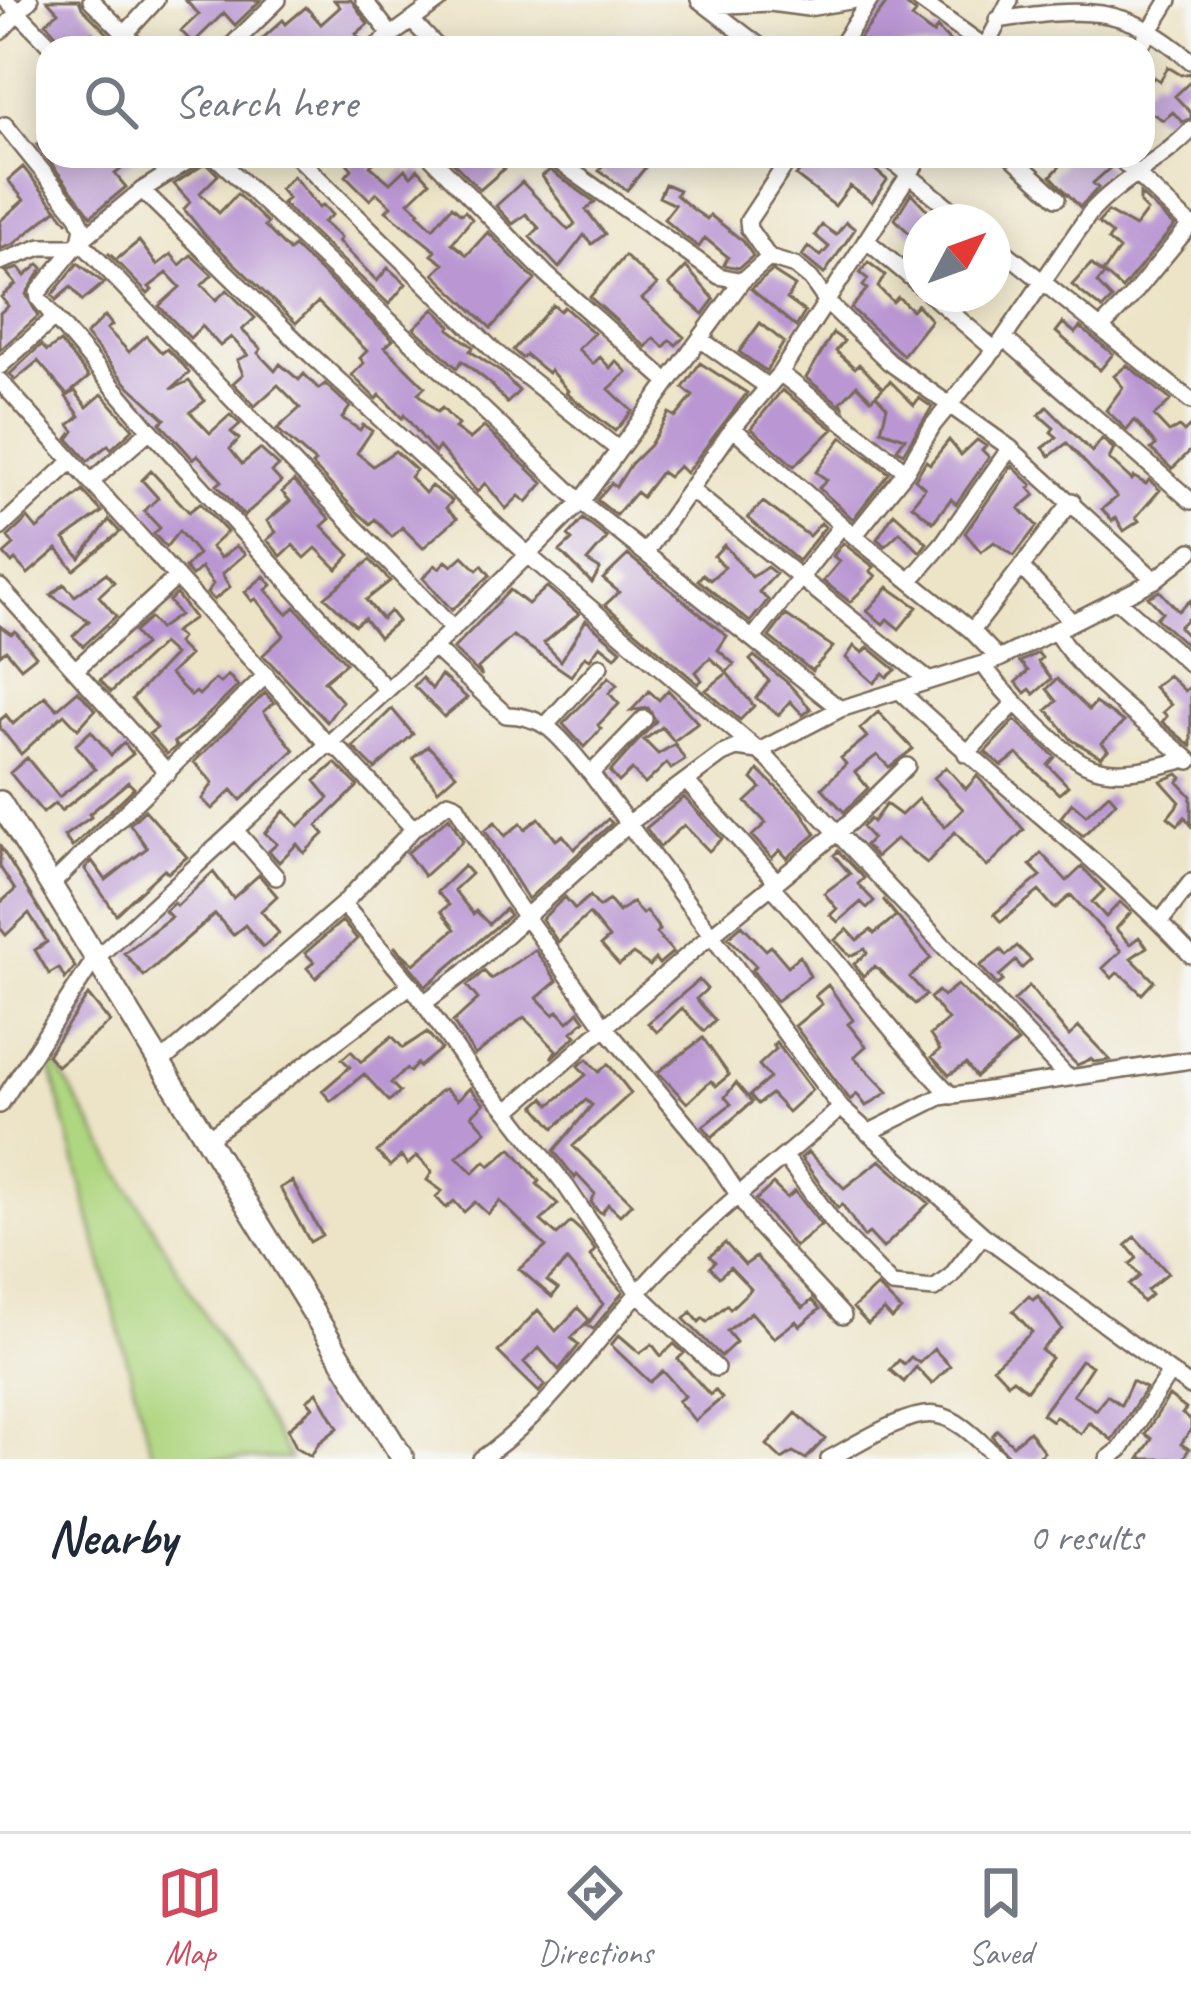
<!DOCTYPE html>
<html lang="en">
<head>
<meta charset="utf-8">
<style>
  body { margin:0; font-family:Caveat,sans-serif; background:#f2f2f3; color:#1f2937 }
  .compass { position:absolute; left:903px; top:204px; width:108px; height:108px; border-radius:50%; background:#fff; box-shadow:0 6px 30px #0003; rotate:49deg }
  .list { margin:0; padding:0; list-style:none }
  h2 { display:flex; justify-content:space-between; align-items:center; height:156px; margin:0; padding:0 48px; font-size:51px }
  h2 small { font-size:39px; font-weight:400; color:#747a83 }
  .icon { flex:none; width:66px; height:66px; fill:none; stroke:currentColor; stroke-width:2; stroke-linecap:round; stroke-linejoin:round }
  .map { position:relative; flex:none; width:1191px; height:1459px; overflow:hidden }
  .search { position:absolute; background:#fff; box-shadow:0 6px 30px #0003; left:36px; right:36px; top:36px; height:132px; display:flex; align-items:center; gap:30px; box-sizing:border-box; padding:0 42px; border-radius:36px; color:#747a83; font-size:45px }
  .sheet { height:372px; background:#fff }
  nav { display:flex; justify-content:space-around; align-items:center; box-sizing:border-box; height:168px; border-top:3px solid #e0e1e3; background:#fff; font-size:33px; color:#747a83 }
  nav a { display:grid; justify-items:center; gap:6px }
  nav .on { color:#d1495b }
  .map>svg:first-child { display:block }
  .green { fill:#afd680; stroke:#75804f; stroke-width:3 }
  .building { fill:#ba97d3 }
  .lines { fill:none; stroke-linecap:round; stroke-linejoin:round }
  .street-casing { stroke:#796b59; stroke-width:20 }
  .secondary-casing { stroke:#796b59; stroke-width:26 }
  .street { stroke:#fff; stroke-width:15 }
  .secondary { stroke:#fff; stroke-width:21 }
</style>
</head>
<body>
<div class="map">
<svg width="1191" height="1459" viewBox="0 0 1191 1459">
  <rect width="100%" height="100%" fill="#f6f6f2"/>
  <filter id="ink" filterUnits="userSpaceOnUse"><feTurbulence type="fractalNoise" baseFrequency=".00833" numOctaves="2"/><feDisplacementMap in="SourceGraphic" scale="24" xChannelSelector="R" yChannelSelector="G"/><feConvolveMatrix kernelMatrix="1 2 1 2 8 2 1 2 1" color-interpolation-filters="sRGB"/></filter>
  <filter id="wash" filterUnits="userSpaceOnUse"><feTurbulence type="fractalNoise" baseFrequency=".004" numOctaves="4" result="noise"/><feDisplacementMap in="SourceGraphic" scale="48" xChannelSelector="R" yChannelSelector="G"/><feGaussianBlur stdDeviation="2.7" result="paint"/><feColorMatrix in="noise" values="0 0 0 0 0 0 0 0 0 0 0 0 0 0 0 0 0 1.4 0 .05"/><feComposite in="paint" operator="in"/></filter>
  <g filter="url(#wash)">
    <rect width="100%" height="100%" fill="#ede4c7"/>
    <path class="green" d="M45 1046 290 1459H153Z"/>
    <g id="blocks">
      <path class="building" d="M47 0H79L82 8 122 48H105L92 33 76 48H68L46 23 58 12Z
        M185 0H261L235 25 224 13 193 43 181 31 199 14Z
        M334 0H351L368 24 356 34 363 43 356 48H310L300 38 289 48H252L283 20 286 24 306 7 321 24 340 7Z
        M889 0H901L916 13 912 18 933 34 937 28 956 48H869L859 39Z
        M1168 67 1181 75 1191 73V81L1175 96 1191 113V118L1182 122 1173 112 1163 120 1143 108V92L1154 77 1160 81Z
        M43 139 48 145V156H137L115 174 126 187 91 216 37 145Z
        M341 156H381L370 166 390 183 405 169 411 176 418 169 430 182 409 202 420 212 418 214 433 228 452 206 461 214 465 211 472 219 452 243 467 255 488 232 535 280 491 328 434 274 444 264 432 255 436 251 386 211 391 206 377 193 370 200 346 176 352 169Z
        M447 156H507L499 163 504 169 480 190Z
        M610 156H629L645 168 627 190 599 171Z
        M833 156H859L887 180 872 202 850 186 835 206 796 176 810 158 824 168Z
        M1056 156H1097L1109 169 1093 183 1098 188 1080 207 1051 176 1063 163Z
        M206 163 218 175 200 193 219 213 237 194 268 223 265 226 289 251 294 247 393 340 385 347 425 387 418 393 437 412 442 408 458 425 455 428 470 439 484 427 543 483 527 502 519 496 506 509 485 483 477 492 439 447 435 453 404 415 402 418 380 395 376 399 352 375 364 363 360 358 367 351 318 302 296 323 204 234 184 209 190 202 174 184Z
        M23 167 68 223 57 209 14 244 0 249V221L24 200 8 180Z
        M550 170 595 202 586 210 605 234 592 244 584 235 559 268 530 237 539 228 526 214 513 224 496 206 522 182 568 230 575 224 542 176Z
        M293 176 319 208 323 205 332 215 323 222 341 238 338 241 377 281 388 268 406 284 389 304 282 203 288 198 280 189Z
        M665 184 679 190 676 195 694 210 707 219 710 215 743 241 753 256 739 268 724 265 728 257 705 238 699 247 685 237 664 219 675 205 659 197Z
        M911 193 930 213 911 235 895 219Z
        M1140 194 1174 226 1122 289 1103 272 1119 250 1108 240 1112 234 1098 223 1108 212 1135 227 1147 211 1140 204Z
        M846 222 855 229 824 274 802 256 808 247 821 256 829 247 815 235 822 225 836 235Z
        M139 241 157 265 171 254 180 265 191 255 212 275 202 285 216 300 227 290 255 318 242 330 261 349 258 353 275 371 280 364 299 380 304 374 319 389 325 384 350 407 342 418 360 430 363 425 372 431 357 453 373 466 395 451 416 470 410 477 425 493 431 486 452 501 446 508 457 518 423 548 402 527 392 537 375 519 371 524 357 512 312 465 315 462 277 429 300 408 293 400 278 385 255 406 233 383 243 374 237 360 248 355 231 337 220 346 202 326 190 338 159 306 180 287 167 273 149 287 152 290 148 294 108 253 116 260Z
        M625 256 657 285 642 299 684 337 676 345 670 340 664 347 654 338 646 347 590 297Z
        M868 262 885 275 878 287 893 302 898 297 912 310 917 305 931 320 903 355 851 308 867 289 863 286 868 279 860 273Z
        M78 263 104 283 82 301 71 287 56 300 52 295Z
        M39 264 43 268 26 294 38 316 0 350V313L8 306 1 297 16 284 6 272 19 268 25 276Z
        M1091 264 1104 275 1097 283 1112 299 1102 309 1072 285Z
        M686 267 714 299 703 314 669 285Z
        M772 271 795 286 787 299 805 312 796 327 751 289Z
        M553 305 560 311 564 307 594 333 578 349 593 364 600 357 610 368 616 361 627 372 609 389 632 411 615 431 566 393 568 391 550 370 548 373 526 355 522 358 513 350Z
        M434 309 451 326 449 329 473 347 470 351 502 373 519 391 507 403 490 383 462 361 457 368 414 328Z
        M105 316 112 325 107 329 129 352 146 336 162 353 167 349 184 366 189 373 171 389 189 381 205 401 190 412 210 433 230 415 240 424 231 432 239 439 230 449 242 464 260 449 279 466 272 472 281 482 244 516 217 485 222 481 198 455 193 459 185 450 160 423 165 419 126 383 86 335Z
        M760 323 784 342 766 371 739 352Z
        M1063 323 1075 333 1080 327 1113 354 1100 370 1056 332Z
        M833 333 844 341 836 351 855 368 859 364 883 388 871 399 857 385 841 402 843 407 806 378Z
        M60 342 89 377 67 395 38 361 15 380 10 374 41 345 47 351Z
        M700 363 747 393 686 473 679 466 668 477 661 472 642 497 636 492 616 515 597 500 611 483 616 487 631 464 650 445 669 413 676 417 693 396 683 388Z
        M1127 365 1171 400 1154 416 1169 432 1179 427 1184 432 1191 425V450L1172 469 1151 449 1156 445 1135 420 1127 430 1106 410 1123 387 1114 376Z
        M890 381 914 405 919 398 932 407 903 453 897 449 905 438 881 430 887 407 876 395Z
        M782 390 833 429 794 466 751 428Z
        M75 391 87 407 102 394 133 429 111 449 108 445 88 461 68 439 74 431 69 425 80 416 66 397Z
        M1047 407 1092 452 1102 439 1114 449 1109 459 1132 480 1134 477 1146 484 1149 480 1160 490 1136 517 1139 521 1124 531 1116 518 1112 521 1102 509 1117 497 1067 443 1050 456 1043 448 1057 437 1051 432 1054 428 1039 415Z
        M842 437 889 473 853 519 819 488 827 480 816 472Z
        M949 440 961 455 977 440 986 446 982 450 989 457 956 504 951 499 933 522 912 505 925 488 915 479 926 461 930 464Z
        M1012 466 1032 485 1029 488 1035 495 1019 508 1037 526 1014 556 994 542 981 552 965 533Z
        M151 471 189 512 200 503 227 532 211 547 221 558 236 546 245 554 222 574 230 587 214 600 207 593 213 584 201 568 192 576 185 568 198 554 179 531 166 547 154 534 160 528 144 511 158 498 142 480Z
        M294 481 330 519 322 526 350 555 337 569 316 548 305 558 293 545 281 556 267 540 276 532 267 521 290 501 282 492Z
        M83 491 102 512 64 539 80 558 109 520 120 532 74 570 57 549 28 574 15 560 12 563 4 554 14 545 8 537 28 518 37 529Z
        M763 502 809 536 821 523 825 527 798 561 748 518Z
        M894 513 927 543 920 552 900 532 885 546 877 539Z
        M583 519 607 538 587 561 600 569 592 583 560 551 572 540 568 536Z
        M843 543 874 567 870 571 876 576 850 602 823 581 840 561 833 556Z
        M724 545 752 577 767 567 776 574 759 592 768 600 750 622 698 580 703 574 710 580 725 567 714 556Z
        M628 555 727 636 718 650 734 664 727 672 710 658 696 672 702 680 698 684 605 605 619 592 603 579Z
        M463 556 477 570 482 565 490 575 452 610 423 578 435 565 439 568 446 561 452 566Z
        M370 560 390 581 366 600 382 619 390 611 398 621 379 637 364 618 355 625 325 597Z
        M106 573 114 582 99 596 116 616 83 646 73 636 89 621 51 595 64 584 75 596Z
        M264 576 272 585 266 590 287 614 295 607 346 663 324 681 342 701 327 722 263 655 284 635 256 599 252 601 245 592Z
        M547 587 579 614 544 643 561 661 586 620 621 650 615 657 600 645 590 659 585 656 571 676 513 636 478 668 482 676 453 649 510 590 528 604Z
        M888 587 917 607 899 629 887 619 883 624 867 611Z
        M1160 591 1178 611 1191 600V615L1179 627 1191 640V649L1156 618 1162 612 1148 597Z
        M176 594 194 618 174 632 181 638 177 643 189 655 170 674 191 696 196 692 199 695 215 679 220 683 228 675 238 686 194 728 174 742 177 746 167 754 149 734 157 728 132 699 174 655 162 644 111 692 100 680 144 645 134 632 150 618 159 629 179 615 169 601Z
        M786 615 833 647 812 671 769 637Z
        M0 626 11 634 15 631 36 656 21 668 6 650 0 655Z
        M854 646 863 653 868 647 896 670 887 677 883 673 874 683 846 658Z
        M1038 653 1042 658 1038 662 1051 679 1034 694 1030 689 1025 693 1016 682 1028 671 1020 662Z
        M754 656 787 682 811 709 803 715 790 701 779 715 756 698 769 681 750 660Z
        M727 673 754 706 740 720 706 690Z
        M441 675 467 698 444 717 414 686 422 678 432 689Z
        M1168 675 1185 691 1191 686V746L1162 722 1167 716 1163 712 1171 705 1154 687Z
        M609 677 617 685 609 693 619 704 598 725 601 729 584 747 563 724Z
        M1057 679 1089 710 1095 703 1124 722 1102 743 1108 750 1101 757 1072 740 1047 710 1057 701 1047 689Z
        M668 690 698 723 674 741 662 727 644 740 658 754 675 744 685 760 671 769 667 763 645 784 632 770 619 782 610 772 656 721 648 708 631 711 649 691 659 700Z
        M78 691 95 710 78 729 64 714 21 754 0 728V720L6 715 13 724 45 696 57 709Z
        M265 693 274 703 264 712 294 750 241 800 232 790 212 809 202 799 213 783 194 762Z
        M392 709 413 734 375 769 353 747Z
        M878 712 913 749 889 767 877 755 855 772 868 788 844 812 822 788 846 764 841 758 867 737 860 729Z
        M1015 720 1055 757 1048 765 1068 786 1059 794 1017 754 1002 766 985 752Z
        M91 731 111 755 124 743 133 754 61 811 55 803 43 813 10 773 27 758 59 797 95 769 76 745Z
        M428 746 456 774 438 790 413 758Z
        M335 763 358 786 317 826 324 834 304 853 297 844 279 862 269 851 277 844 265 833 284 811 299 826 329 798 315 781Z
        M946 767 966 789 977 776 1024 830 987 867 955 832 927 863 896 839 876 857 865 845 872 838 862 827 870 819 873 822 886 804 901 815 918 799 945 827 963 809 934 778Z
        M758 770 801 811 816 834 787 858 780 850 772 858 752 836 766 823 746 802 761 788 752 779Z
        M1178 774 1182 778 1178 782 1191 796V825L1185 817 1178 825 1168 817 1180 802 1161 781Z
        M128 782 134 788 72 847 64 836 91 817 89 814Z
        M1109 794 1116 802 1083 836 1061 817 1072 803 1086 815Z
        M684 797 722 839 709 851 684 825 660 847 646 828Z
        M145 810 187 857 168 873 164 869 116 914 85 869 92 861 106 880 147 848 130 824Z
        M449 817 463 841 424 876 407 853Z
        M539 818 556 840 563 835 574 849 608 819 612 823 528 899 485 830 495 822 505 836 521 823 525 829Z
        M0 846 75 967 65 979 59 968 49 974 35 950 47 942 29 913 6 935 0 928V903L15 890 0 867Z
        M838 851 864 878 858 884 874 901 867 908 861 902 838 922 830 915 837 909 824 893 850 874 834 855Z
        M1041 853 1067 881 1082 867 1087 872 1104 890 1092 902 1106 917 1120 902 1131 912 1116 929 1130 944 1139 937 1147 947 1131 958 1154 981 1142 994 1124 977 1117 973 1112 978 1103 968 1121 951 1071 895 1055 909 1039 891 1001 922 994 914 1041 876 1030 865Z
        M464 866 471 874 454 890 473 914 476 911 489 924 505 909 510 915 426 986 394 946 414 964 455 929 441 911 449 905 437 892Z
        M213 872 233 898 259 875 277 896 261 911 279 933 263 947 245 925 233 935 215 914 144 976 124 953 171 917 165 911 174 903 177 906Z
        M590 896 599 907 609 900 619 912 632 902 642 914 646 911 660 930 656 933 673 952 659 964 655 959 650 966 633 954 619 965 601 945 609 938 589 914 558 942 542 919 565 897 575 909Z
        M883 899 931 958 910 977 926 995 915 1004 875 966 863 976 854 964 867 953 865 949 850 956 835 940 847 929 857 940 871 930 874 934 896 916Z
        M342 921 357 939 316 978 307 968 314 962 305 953Z
        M742 925 766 950 771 946 788 966 800 956 810 976 776 1001 752 970 756 966 728 937Z
        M1017 946 1031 960 1022 968 1016 961 999 976 1003 981 997 985 980 966 1001 950 1006 956Z
        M535 950 557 981 537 998 554 1015 558 1011 568 1022 579 1012 585 1020 572 1032 576 1036 551 1058 556 1050 524 1017 475 1055 453 1022 478 999 467 986 484 971 491 979Z
        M699 980 707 989 696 999 715 1020 704 1031 682 1008 657 1032 648 1023Z
        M828 985 853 1020 848 1024 866 1046 854 1057 888 1092 866 1106 857 1094 850 1100 795 1026 822 1004 815 996Z
        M957 985 1018 1042 976 1077 966 1064 949 1075 932 1057 940 1050 930 1035 948 1020 930 998 938 991 943 996Z
        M1029 986 1069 1036 1079 1027 1110 1060 1094 1062 1091 1059 1077 1065 1014 1001Z
        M88 995 110 1022 57 1066 47 1055Z
        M427 1032 441 1049 419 1067 417 1064 410 1072 406 1069 391 1083 400 1092 389 1101 364 1074 331 1101 322 1091 350 1067 342 1059 351 1051 361 1062 392 1036 403 1048Z
        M703 1038 729 1075 716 1086 711 1081 687 1103 658 1072Z
        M776 1042 812 1090 788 1112 771 1094 758 1104 750 1095 770 1078 759 1065 776 1049 773 1045Z
        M587 1059 599 1072 608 1064 631 1093 573 1146 632 1203 620 1215 608 1204 602 1213 597 1210 591 1202 595 1194 577 1175 575 1178 554 1151 592 1105 586 1100 554 1128 535 1106 544 1098 550 1105 586 1075 578 1066Z
        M736 1083 752 1102 712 1137 703 1126 731 1104 725 1097Z
        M470 1088 484 1104 472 1115 486 1131 457 1157 473 1173 485 1161 490 1166 511 1148 539 1181 537 1184 558 1204 541 1221 557 1235 571 1222 582 1232 595 1250 590 1256 623 1292 593 1329 587 1325 603 1304 567 1261 547 1281 558 1289 552 1297 519 1269 546 1247 500 1201 488 1214 475 1202 464 1212 454 1201 446 1208 436 1197 442 1191 427 1180 432 1172 417 1156 408 1164 401 1156 390 1166 377 1152 439 1092 445 1089 457 1100Z
        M808 1152 844 1188 880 1160 929 1203 883 1248 869 1233 864 1237 842 1204 838 1208 801 1158Z
        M292 1181 322 1235 310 1242 280 1188Z
        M773 1184 787 1198 795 1191 821 1225 795 1247 756 1200Z
        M1135 1237 1168 1273 1147 1290 1151 1295 1143 1302 1129 1285 1140 1276 1130 1264 1137 1258 1126 1245Z
        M725 1243 745 1265 756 1257 803 1308 812 1300 820 1309 800 1326 796 1321 774 1338 751 1312 727 1331 736 1342 721 1356 684 1319 691 1312 699 1322 703 1318 707 1322 727 1305 730 1309 751 1289 730 1267 719 1277 710 1267 715 1262 710 1256Z
        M877 1286 901 1310 892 1319 884 1310 868 1324 853 1308Z
        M1029 1296 1033 1300 1038 1296 1062 1329 1041 1350 1051 1358 1027 1390 1013 1379 1008 1383 993 1367 1032 1332 1013 1311Z
        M578 1308 589 1320 571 1338 579 1345 559 1370 539 1348 524 1362 545 1385 539 1392 498 1352 538 1310 556 1331Z
        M619 1335 640 1353 652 1344 661 1356 674 1344 684 1353 678 1359 710 1395 715 1390 722 1398 695 1421 678 1401 685 1396 663 1371 650 1382 611 1345Z
        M934 1349 950 1366 932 1384 916 1367 904 1382 890 1370 899 1360 904 1364 911 1357 919 1363Z
        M1081 1360 1092 1366 1073 1395 1096 1410 1107 1395 1121 1405 1132 1381 1146 1388 1112 1440 1089 1422 1081 1434 1055 1416 1052 1421 1042 1414Z
        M317 1392 338 1428 319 1443 311 1456 296 1447 288 1429 313 1407 307 1400Z
        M1169 1396 1186 1409 1182 1414 1191 1420V1429L1181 1444 1189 1449 1183 1459H1139L1152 1439 1145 1434Z
        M796 1413 825 1439 806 1459 793 1452 782 1459 767 1445Z
        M997 1430 1013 1445 1029 1431 1044 1452 1036 1459H1011L992 1436Z"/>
    </g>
  </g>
  <g filter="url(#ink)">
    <use href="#blocks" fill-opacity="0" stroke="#796b59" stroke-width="3"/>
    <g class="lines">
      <g class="street-casing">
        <path id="street" d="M6 0 53 48
          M91 0 139 48
          M364 0 392 36
          M699 0 762 48
          M919 0 985 47
          M707 6 770 3 808 8 856 0
          M997 20C1083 8 1123 2 1191 61
          M413 22 438 48
          M0 32 30 0
          M125 34 156 0
          M229 48 278 0
          M374 48 440 0
          M839 48 870 0
          M985 48 1010 0
          M1139 48 1169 0
          M5 125 77 214 83 228 80 241
          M154 156 170 172
          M196 156 142 190 80 241 38 293 39 299 150 430 387 690
          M215 156 581 502 840 709
          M296 156 495 352 619 450
          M430 156 547 275 668 382
          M551 156 719 276 742 281 769 258 795 266 811 279 827 302 889 362 1010 448 1155 580
          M885 156 967 222
          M1011 156 1057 198
          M1117 156 1191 226
          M142 190 311 355 528 555 768 759 1068 1078
          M866 240 921 286
          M80 241 453 629
          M993 242 1191 401
          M769 258 749 229 748 221 791 156
          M0 262 41 247H75
          M930 294 995 350
          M1102 327 1131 297 1191 224
          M1004 338 1191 501
          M700 339 768 387
          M0 366 53 319
          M780 373 906 471
          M0 381 328 745 341 751 411 826 419 825 448 802 456 805 508 892 605 1027 714 1158 759 1226 843 1316
          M733 428 854 536 972 631 999 659
          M91 482 150 430
          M692 491 928 680
          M0 528 72 461
          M854 536 906 471 933 425 1001 342 1090 213C1119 180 1161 162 1191 130
          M646 552 733 428 780 373 921 156
          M1021 567 1072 622
          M910 581 943 543 1010 448
          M0 587 168 773
          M1116 599 1191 665
          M972 631 1072 501
          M1055 631C1088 684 1144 720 1190 761
          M753 638 842 525
          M433 647 506 715C552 716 562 743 591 774L841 1108 983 1235 1170 1372 1121 1449 1108 1459
          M984 665C996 686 1063 753 1085 764 1115 779 1157 767 1187 759
          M75 670 177 577
          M901 692C995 782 1102 860 1191 955
          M546 725 600 666
          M966 754 1015 703
          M591 774 644 719
          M686 781 777 882
          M235 830 276 877
          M52 884 266 675
          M772 887C835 954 887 1031 952 1096
          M343 904 411 985 472 1072 508 1111 566 1186 638 1293 716 1368
          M1160 922 1191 882
          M424 1003 464 973 628 824 722 754 736 748 759 751 840 709 999 659 1155 580 1191 551
          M160 1063 343 904 415 827
          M0 1105 94 960 453 629 581 502 742 281
          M508 1111 711 935 850 822 907 766
          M868 1133 940 1097 1191 1060
          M208 1138 411 985
          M785 1157 840 1231 892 1285 934 1289 951 1276 983 1235
          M1170 1372 1191 1387
          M481 1459C546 1414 587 1352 638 1293 698 1224 772 1168 841 1108
          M829 1459C854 1446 908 1410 936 1415 960 1418 982 1444 999 1459"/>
      </g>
      <g class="secondary-casing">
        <path id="secondary" d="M0 802 403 1459"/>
      </g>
      <use href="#street" class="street"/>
      <use href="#secondary" class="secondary"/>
    </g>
  </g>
</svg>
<svg class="compass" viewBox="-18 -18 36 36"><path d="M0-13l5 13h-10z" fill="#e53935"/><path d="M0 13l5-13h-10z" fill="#747a83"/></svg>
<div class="search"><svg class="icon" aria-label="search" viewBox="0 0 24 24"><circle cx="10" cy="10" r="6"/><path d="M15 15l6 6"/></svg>Search here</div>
</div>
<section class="sheet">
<h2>Nearby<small>0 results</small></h2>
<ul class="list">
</ul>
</section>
<nav>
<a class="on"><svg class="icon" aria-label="map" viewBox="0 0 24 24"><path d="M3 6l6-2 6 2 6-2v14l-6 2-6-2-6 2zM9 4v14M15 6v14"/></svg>Map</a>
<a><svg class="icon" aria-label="directions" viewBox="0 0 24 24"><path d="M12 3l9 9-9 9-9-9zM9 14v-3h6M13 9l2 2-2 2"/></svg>Directions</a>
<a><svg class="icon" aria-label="saved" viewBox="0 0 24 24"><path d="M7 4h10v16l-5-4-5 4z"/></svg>Saved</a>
</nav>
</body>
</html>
